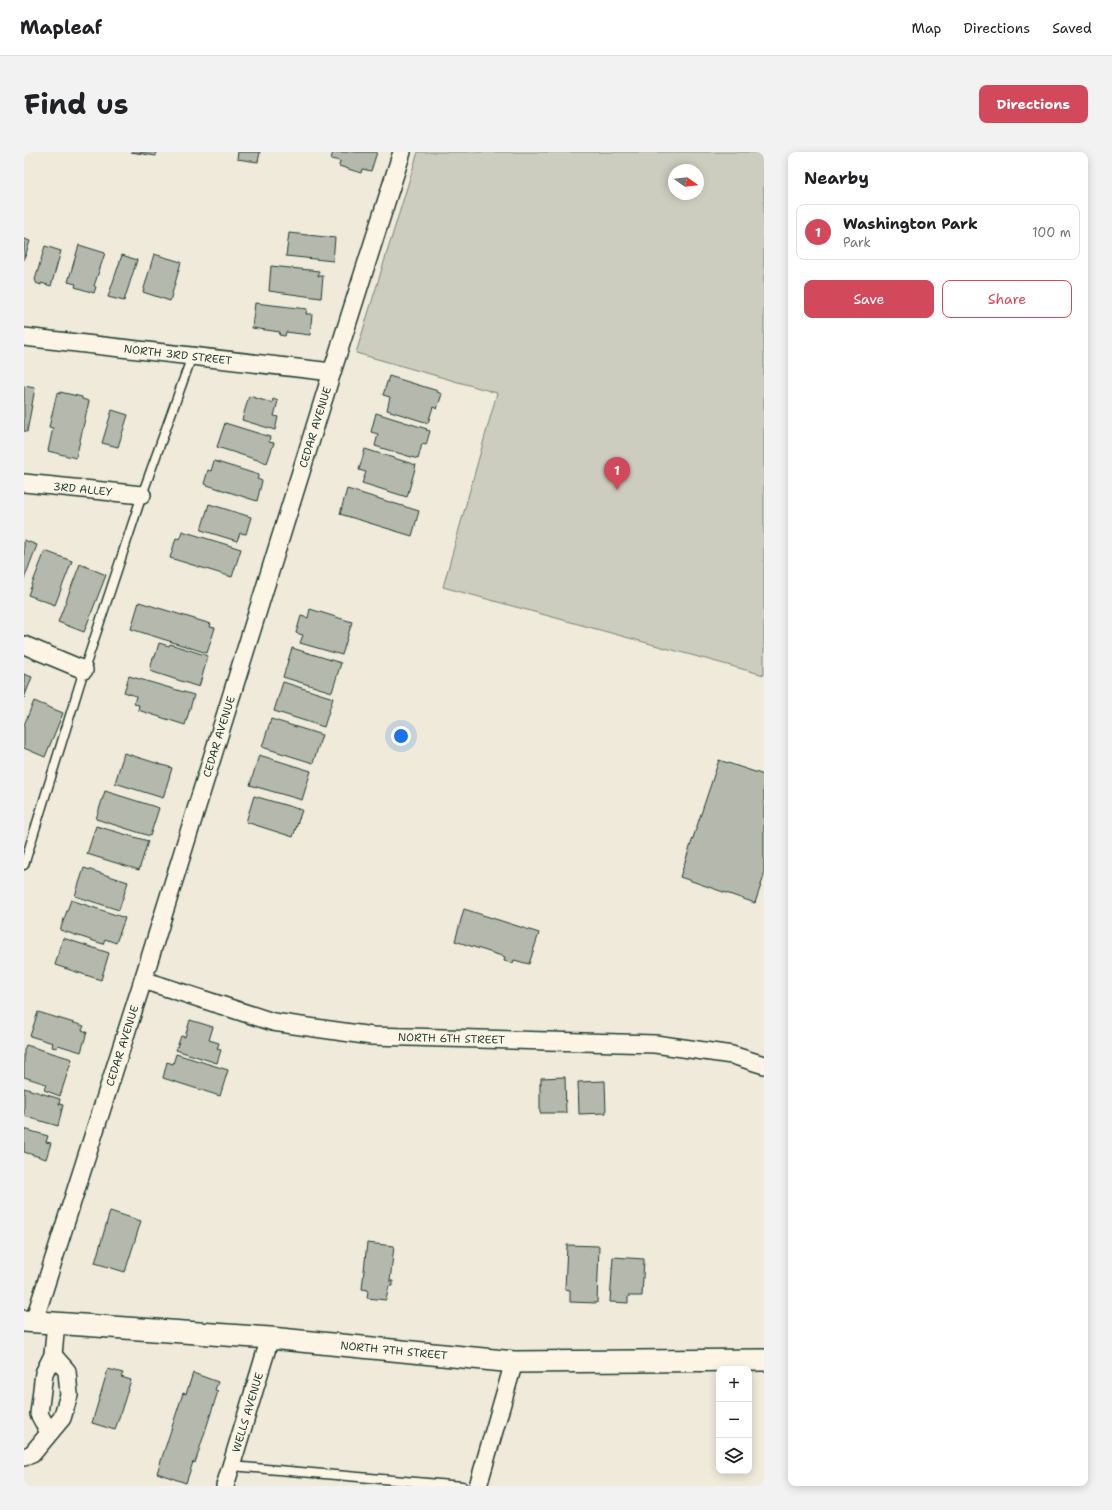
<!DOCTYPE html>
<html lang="en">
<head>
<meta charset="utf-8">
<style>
  body { margin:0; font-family:"Shantell Sans",sans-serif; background:#f2f2f2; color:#202124 }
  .controls { position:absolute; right:12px; bottom:12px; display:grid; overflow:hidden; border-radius:8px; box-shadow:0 2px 10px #0003 }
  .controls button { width:36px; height:36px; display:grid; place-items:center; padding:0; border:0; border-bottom:1px solid #e0e0e0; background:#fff; color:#202124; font:20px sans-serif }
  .compass { position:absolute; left:644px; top:12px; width:36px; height:36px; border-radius:50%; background:#fff; box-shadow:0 2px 10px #0003; rotate:105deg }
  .you { position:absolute; left:377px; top:584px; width:14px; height:14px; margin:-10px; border:3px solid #fff; border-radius:50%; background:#1a73e8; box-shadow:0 0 0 6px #1a73e833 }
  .badge { display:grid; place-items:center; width:26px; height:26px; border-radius:50%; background:#d1495b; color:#fff; font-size:13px; font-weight:700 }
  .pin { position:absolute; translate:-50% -33px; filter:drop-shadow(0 1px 2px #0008) }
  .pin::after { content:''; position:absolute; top:21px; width:14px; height:12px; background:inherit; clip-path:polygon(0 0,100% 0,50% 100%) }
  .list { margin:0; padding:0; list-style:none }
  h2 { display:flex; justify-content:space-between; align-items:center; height:52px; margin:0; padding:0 16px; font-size:17px }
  h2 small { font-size:13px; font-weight:400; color:#757577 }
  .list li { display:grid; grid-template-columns:26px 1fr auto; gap:12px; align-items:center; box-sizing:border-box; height:56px; margin:0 8px 8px; padding:0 8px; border:1px solid #e0e0e0; border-radius:8px }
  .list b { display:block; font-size:15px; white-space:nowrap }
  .list p { margin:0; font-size:13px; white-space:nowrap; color:#757577 }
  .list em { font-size:13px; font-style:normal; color:#757577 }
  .actions { display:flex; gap:8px; padding:12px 16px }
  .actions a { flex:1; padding:9px 0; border:1px solid #d1495b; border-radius:8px; text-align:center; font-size:14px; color:#d1495b }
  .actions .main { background:#d1495b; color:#fff }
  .icon { flex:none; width:22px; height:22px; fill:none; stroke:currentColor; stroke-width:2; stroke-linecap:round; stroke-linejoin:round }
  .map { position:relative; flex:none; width:740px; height:1334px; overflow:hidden; border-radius:8px }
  header { display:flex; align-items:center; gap:24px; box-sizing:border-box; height:56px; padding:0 20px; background:#fff; border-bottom:1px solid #e0e0e0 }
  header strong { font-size:19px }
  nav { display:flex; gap:22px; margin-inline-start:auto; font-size:14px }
  .intro { display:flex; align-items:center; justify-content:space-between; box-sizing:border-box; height:96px; padding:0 24px }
  h1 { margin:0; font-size:28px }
  .button { padding:10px 18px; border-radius:8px; background:#d1495b; color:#fff; font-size:14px; font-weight:700 }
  main { display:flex; gap:24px; padding:0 24px }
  aside { flex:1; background:#fff; border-radius:8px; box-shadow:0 2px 10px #0003 }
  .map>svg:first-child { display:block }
  .green { fill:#cccdbf; stroke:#76857a; fill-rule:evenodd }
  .building { fill:#b5b9ad; stroke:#1f3d34 }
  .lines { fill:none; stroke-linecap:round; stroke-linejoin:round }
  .service-casing { stroke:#1f3d34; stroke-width:11 }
  .minor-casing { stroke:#1f3d34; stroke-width:20 }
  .tertiary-casing { stroke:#1f3d34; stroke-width:24 }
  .service { stroke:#fcf5e5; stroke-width:8 }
  .minor { stroke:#fcf5e5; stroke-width:17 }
  .tertiary { stroke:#fcf5e5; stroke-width:21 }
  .labels { text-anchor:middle; stroke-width:3; stroke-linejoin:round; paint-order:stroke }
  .street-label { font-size:11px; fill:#1f3d34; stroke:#fcf5e5 }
</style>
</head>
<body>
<header>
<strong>Mapleaf</strong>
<nav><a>Map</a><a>Directions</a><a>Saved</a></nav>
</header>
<div class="intro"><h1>Find us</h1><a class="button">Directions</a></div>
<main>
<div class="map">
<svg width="740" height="1334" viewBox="0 0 740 1334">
  <rect width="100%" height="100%" fill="#efeada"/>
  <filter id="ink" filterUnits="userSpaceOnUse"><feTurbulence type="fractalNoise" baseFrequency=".025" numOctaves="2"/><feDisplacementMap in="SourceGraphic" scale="8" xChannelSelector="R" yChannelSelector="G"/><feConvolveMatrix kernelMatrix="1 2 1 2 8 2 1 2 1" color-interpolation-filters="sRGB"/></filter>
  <g filter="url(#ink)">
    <path class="green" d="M394 0H740V523L419 435 473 241 332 201ZM650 18H674V42H650Z"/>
    <path class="building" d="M107 0H133L132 4Z
      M214 0H236L234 10 213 7Z
      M309 0H353L347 19 338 17 337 21 315 14 316 9 307 7Z
      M265 81 311 86 309 109 262 104Z
      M0 87 6 89 0 108Z
      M55 93 81 101 70 134 72 135 70 141 51 135 52 132 44 130Z
      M21 94 37 99 27 134 17 131V133L12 131V129L11 128Z
      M130 102 157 110 146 149 119 140Z
      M98 103 113 108 100 149 84 145Z
      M247 114 295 119 294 124H299L297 146 245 139Z
      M231 151 283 157 282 162H288L286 183 262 180 261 184 255 183 256 180 228 176Z
      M365 224 414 239 413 240 418 242 413 257 409 255 404 271 363 258 366 245 359 243Z
      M0 234 11 236 3 280 0 279Z
      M36 240 58 245V247L65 249 52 306 24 299 29 276 25 275 33 241 36 242Z
      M225 244 248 251 249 247 254 249 250 264 254 265 251 278 218 268Z
      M88 258 104 263 94 295 78 291Z
      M352 261 403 277 402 278 406 279 402 293 398 292 394 307 351 294 354 282 347 280Z
      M201 271 246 285 245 290 250 291 243 311 193 295Z
      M341 297 392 313 383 345 338 331 342 320 335 318Z
      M190 309 235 323 233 327 238 329 233 349 180 332 184 318 187 319Z
      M323 337 395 359 388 384 316 362Z
      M185 352 227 365 222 382 216 381 213 389 177 378Z
      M158 379 217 397 208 425 146 406 152 386 156 387Z
      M0 388 13 393 0 427Z
      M21 399 48 409 31 453 4 443Z
      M56 412 82 423 60 480 34 470Z
      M115 450 187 472 186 475 191 476 183 501 107 477Z
      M286 457 328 470 318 503 276 491 279 483 272 481 277 464 284 466Z
      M135 491 145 494 146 492 184 504 175 535 126 519 129 505H131Z
      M268 496 317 511 308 540 259 525Z
      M0 522 8 525 0 546Z
      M105 524 170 543 161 573 114 558 115 553 110 552 112 544 100 540Z
      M259 530 309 546 300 575 250 559Z
      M10 549 39 561 21 605 0 596V573Z
      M247 567 298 583 289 611 238 595Z
      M100 601 148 616 139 646 91 631Z
      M235 603 287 619 278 648 226 633Z
      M695 608 740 623V724L731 751 656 725Z
      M81 639 135 656 126 684 72 667Z
      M230 644 278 658 269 685 222 670Z
      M72 674 124 689 115 718 63 702Z
      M60 716 104 730 95 758 51 744Z
      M47 748 101 766 92 791 81 787 79 792 36 778Z
      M440 757 515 781 505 812 490 808 489 811 480 809 481 805 431 789Z
      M39 786 85 801 77 828 31 813Z
      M14 860 60 874 58 878 63 880 57 900 34 893 33 896 28 895 29 891 6 884Z
      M166 868 189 875 185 888 195 891 193 897 197 898 193 911 152 898 157 884 161 885Z
      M2 893 48 907 36 944 20 938 22 932 0 925V898Z
      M152 902 204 918 196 944 139 926 143 910 149 912Z
      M541 925 542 961H516V931L517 932V926Z
      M581 929 582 961 555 962 554 930Z
      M0 936 36 947 35 952 39 953 34 974 0 964Z
      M0 977 24 984 22 990 27 991 22 1007 0 1000Z
      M86 1059 117 1069 101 1120 71 1111Z
      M343 1091 370 1094 366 1129H369V1134H365L362 1148 343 1146 344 1138 338 1137Z
      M543 1093 575 1094 573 1151 546 1150V1138L541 1137Z
      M589 1105 620 1107 618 1144H604V1151L586 1150Z
      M84 1217 99 1221 97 1225 107 1228 91 1278 68 1271Z
      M169 1221 194 1230 191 1238 194 1239 171 1311 169 1310 162 1331 133 1321 159 1241 162 1242Z"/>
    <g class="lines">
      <g class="service-casing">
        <path id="service" d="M0 713 60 518 118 343 168 204
          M207 1314 438 1334"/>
      </g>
      <g class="minor-casing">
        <g id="minor">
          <path id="s1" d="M0 185 308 220"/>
          <path id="s2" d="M0 331 118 343"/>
          <path d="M0 493 60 518"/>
          <path id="s3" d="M119 828 249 870 348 884 631 892 708 903 740 913"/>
          <path id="s4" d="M10 1169 119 828 308 220 378 0"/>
          <path d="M25 1280 15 1262 20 1221 29 1203 32 1170"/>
          <path d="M0 1305 8 1302 38 1266 45 1243 43 1219 29 1203"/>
          <path id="s5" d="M201 1334 246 1186"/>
          <path d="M454 1334 490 1210"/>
        </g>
      </g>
      <g class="tertiary-casing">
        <g id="tertiary">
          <path id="s6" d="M0 1169 246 1186 490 1210 740 1208"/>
        </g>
      </g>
      <use href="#service" class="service"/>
      <use href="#minor" class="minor"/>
      <use href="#tertiary" class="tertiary"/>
    </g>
  </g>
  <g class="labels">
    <g class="street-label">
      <text dy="4" stroke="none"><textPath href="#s1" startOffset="155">NORTH 3RD STREET</textPath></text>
      <text dy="4" stroke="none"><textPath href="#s4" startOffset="937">CEDAR AVENUE</textPath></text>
      <text dy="4" stroke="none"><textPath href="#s2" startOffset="59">3RD ALLEY</textPath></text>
      <text dy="4" stroke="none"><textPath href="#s4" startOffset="613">CEDAR AVENUE</textPath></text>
      <text dy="4" stroke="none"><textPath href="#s3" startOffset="316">NORTH 6TH STREET</textPath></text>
      <text dy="4" stroke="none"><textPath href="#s4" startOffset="289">CEDAR AVENUE</textPath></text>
      <text dy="4" stroke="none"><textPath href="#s6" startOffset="371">NORTH 7TH STREET</textPath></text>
      <text dy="4" stroke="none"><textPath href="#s5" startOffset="77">WELLS AVENUE</textPath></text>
    </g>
  </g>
</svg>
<div class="controls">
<button>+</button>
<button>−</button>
<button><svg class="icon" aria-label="layers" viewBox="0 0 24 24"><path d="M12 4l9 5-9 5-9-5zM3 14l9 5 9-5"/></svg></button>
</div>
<svg class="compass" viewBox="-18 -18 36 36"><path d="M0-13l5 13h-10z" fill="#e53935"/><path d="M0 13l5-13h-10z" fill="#757577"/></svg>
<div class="you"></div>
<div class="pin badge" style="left:593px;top:338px">1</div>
</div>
<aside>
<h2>Nearby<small></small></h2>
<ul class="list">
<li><span class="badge">1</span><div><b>Washington Park</b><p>Park</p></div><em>100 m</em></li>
</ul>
<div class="actions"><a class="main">Save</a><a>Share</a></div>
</aside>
</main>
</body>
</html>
